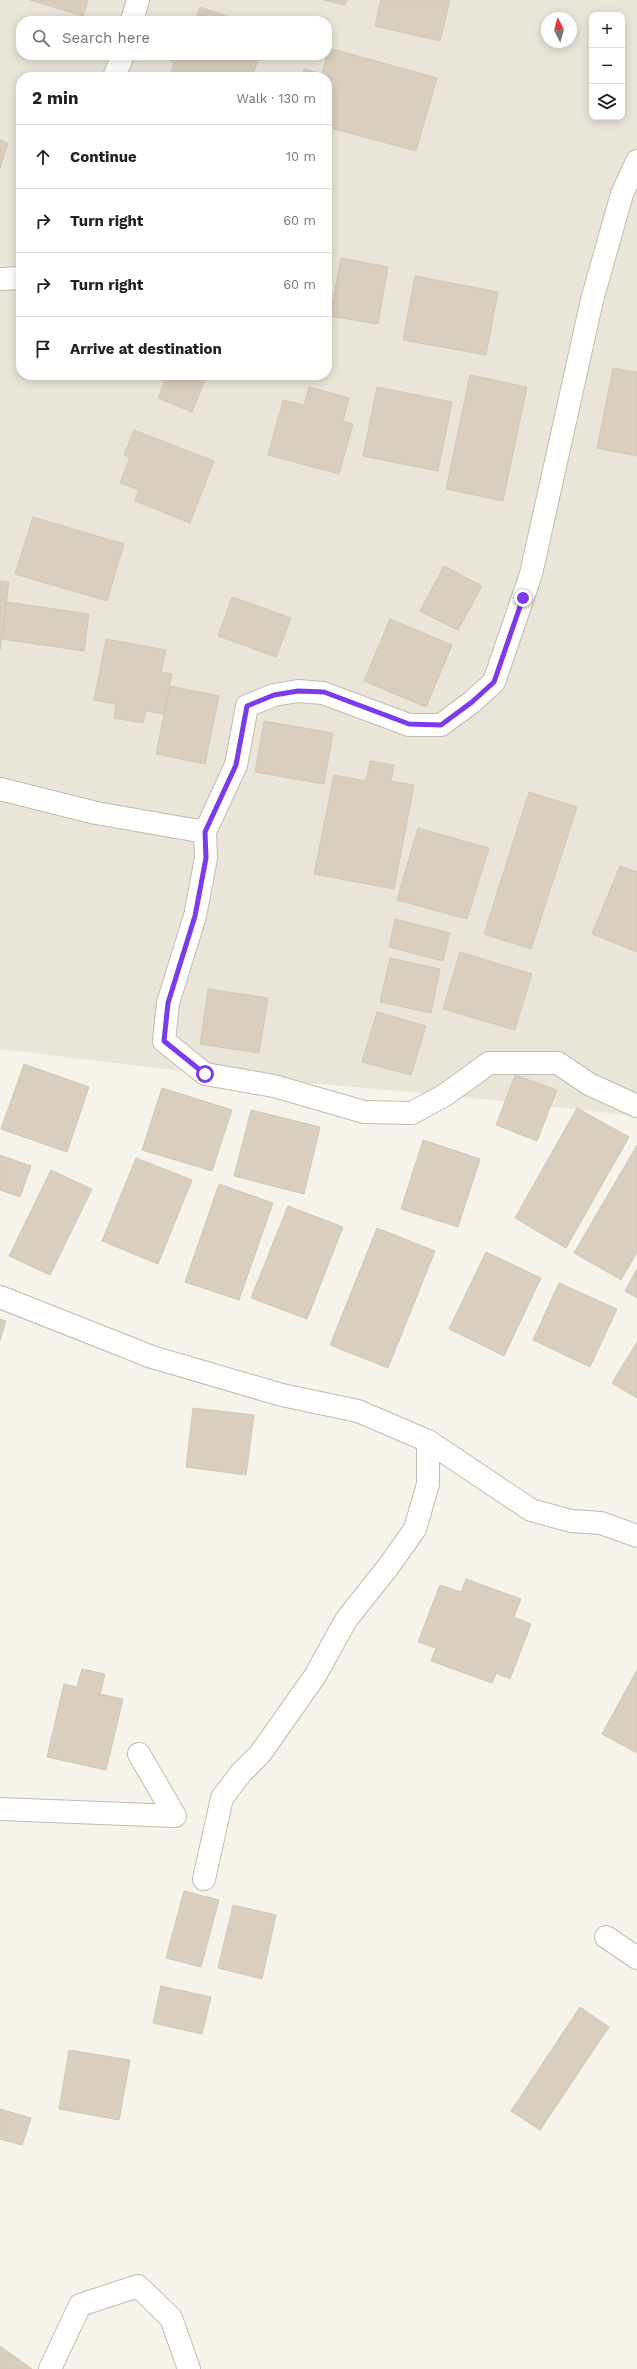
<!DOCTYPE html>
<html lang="en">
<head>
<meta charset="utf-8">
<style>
  body { margin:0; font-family:"Work Sans",sans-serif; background:#f6f6f6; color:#222 }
  .controls { position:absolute; right:12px; top:12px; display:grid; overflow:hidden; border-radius:8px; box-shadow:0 2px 10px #0003 }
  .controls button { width:36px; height:36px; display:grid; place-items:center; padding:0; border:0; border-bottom:1px solid #e0e0e0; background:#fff; color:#222; font:20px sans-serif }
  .compass { position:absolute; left:541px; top:12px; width:36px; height:36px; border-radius:50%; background:#fff; box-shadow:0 2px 10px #0003; rotate:354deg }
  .stop { position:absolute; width:12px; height:12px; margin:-9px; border:3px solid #7c3aed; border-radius:50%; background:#fff }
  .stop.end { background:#7c3aed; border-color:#fff; box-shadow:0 1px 4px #0008 }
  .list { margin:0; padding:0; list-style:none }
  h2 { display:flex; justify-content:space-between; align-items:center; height:52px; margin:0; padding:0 16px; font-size:17px }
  h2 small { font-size:13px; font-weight:400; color:#767676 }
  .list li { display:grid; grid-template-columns:26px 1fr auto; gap:12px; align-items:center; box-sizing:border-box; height:64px; padding:0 16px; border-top:1px solid #e0e0e0 }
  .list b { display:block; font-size:15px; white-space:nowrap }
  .list em { font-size:13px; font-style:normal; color:#767676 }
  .icon { flex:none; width:22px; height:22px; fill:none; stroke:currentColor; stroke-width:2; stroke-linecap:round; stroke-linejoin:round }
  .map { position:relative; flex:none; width:637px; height:2369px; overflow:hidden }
  .search { position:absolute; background:#fff; box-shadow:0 2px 10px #0003; left:16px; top:16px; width:316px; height:44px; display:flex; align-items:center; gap:10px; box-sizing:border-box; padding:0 14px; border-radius:16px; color:#767676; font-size:15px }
  .panel { position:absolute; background:#fff; box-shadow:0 2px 10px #0003; left:16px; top:72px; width:316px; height:308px; border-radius:16px }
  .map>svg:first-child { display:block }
  .residential { fill:#eae5da; fill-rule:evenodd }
  .building { fill:#d8cfc1; stroke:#d3c7b4 }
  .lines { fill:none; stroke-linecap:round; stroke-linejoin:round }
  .street-casing { stroke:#c2bbae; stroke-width:24 }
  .street { stroke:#fff; stroke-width:22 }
  .route { stroke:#7c3aed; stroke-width:5 }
</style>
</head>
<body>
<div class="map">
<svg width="637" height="2369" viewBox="0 0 637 2369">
  <rect width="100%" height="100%" fill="#f6f3ec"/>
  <path class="residential" d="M0 0H637V1116L445 1095 205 1074 0 1049ZM592 15H622V117H592ZM547 18H571V42H547ZM21 21H327V55H21ZM21 77H327V375H21Z"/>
  <path class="building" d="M30 0H88L83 16Z
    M324 0H347L345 5Z
    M381 0H450L440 41 375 26Z
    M200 7 240 21H195Z
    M329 48 437 78 416 151 327 127V77H302L304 69 322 74Z
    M170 55H260L252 77H169L174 63 169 60Z
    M0 140 8 143 0 169Z
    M341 258 388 267 378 324 330 316Z
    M415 276 498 292 486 355 403 340Z
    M613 368 637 372V456L597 448Z
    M149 375H207L192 412 158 398 165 381Z
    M470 375 527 387 503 501 446 489Z
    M309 387 349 398 343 421 353 424 339 474 268 455 283 400 304 405Z
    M377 387 452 402 438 471 363 456Z
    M134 430 214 461 190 523 135 501 139 490 120 483 130 458 124 455Z
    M33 517 124 544 107 601 15 574Z
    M444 566 482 586 458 630 420 611Z
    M0 581 9 582 0 650Z
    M232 597 291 618 276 657 218 636Z
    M6 602 89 614 84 651 2 639Z
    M390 619 452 645 426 707 364 681Z
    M106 639 166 650 161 672 172 674 164 714 146 711 143 723 114 718 116 704 94 700Z
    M170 686 219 696 205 764 156 754Z
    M264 721 333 733 324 784 255 772Z
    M370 761 394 765 391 781 414 785 394 889 314 874 334 775 366 781Z
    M529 792 577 807 531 949 484 934Z
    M418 828 489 848 467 919 397 900Z
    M620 866 637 872V952L592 934Z
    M395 919 450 933 443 961 389 947Z
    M460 952 532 974 515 1030 443 1009Z
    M390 958 440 969 431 1013 380 1002Z
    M208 989 268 998 259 1053 200 1044Z
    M377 1012 426 1026 411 1075 362 1062Z
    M24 1064 89 1087 67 1152 1 1129Z
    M515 1075 557 1090 537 1141 496 1125Z
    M162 1088 232 1110 212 1171 142 1150Z
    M577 1108 629 1137 566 1248 515 1218Z
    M251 1110 320 1127 304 1194 234 1176Z
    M423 1140 480 1159 458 1227 401 1209Z
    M637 1145V1252L621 1280 574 1253Z
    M0 1155 31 1166 20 1197 0 1190Z
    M136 1158 192 1180 158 1264 102 1241Z
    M51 1170 92 1189 50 1275 9 1256Z
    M219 1184 273 1203 239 1300 185 1282Z
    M288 1206 343 1227 307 1319 251 1298Z
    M377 1228 435 1251 388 1368 330 1345Z
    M486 1252 541 1278 504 1356 449 1329Z
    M637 1269V1298L625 1291Z
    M559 1283 617 1309 590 1367 533 1340Z
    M0 1319 6 1321 0 1340Z
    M637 1342V1398L612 1383Z
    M193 1408 254 1415 246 1475 186 1467Z
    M466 1579 521 1599 514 1617 531 1624 510 1679 496 1673 492 1683 431 1661 436 1648 418 1642 440 1585 461 1592Z
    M82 1669 105 1674 100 1694 123 1699 106 1770 47 1757 64 1684 77 1687Z
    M637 1670V1753L602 1734Z
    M184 1891 219 1900 201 1967 166 1958Z
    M233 1905 276 1915 262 1979 218 1968Z
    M161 1986 211 1997 202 2034 153 2023Z
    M580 2007 609 2027 540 2130 511 2111Z
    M69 2050 130 2060 119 2120 59 2109Z
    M0 2109 31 2118 22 2145 0 2139Z
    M0 2346 32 2369H0Z"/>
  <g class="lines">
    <g class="street-casing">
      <path id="street" d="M132 21 138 0
        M114 77 123 55
        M0 279 21 278
        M0 789 96 813 205 832 236 765 247 706 274 695 298 691 323 693 409 725H441L472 702 494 682 531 574 592 300 622 194 637 161
        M205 832 206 858 195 916 168 1003 164 1041 205 1074 274 1086 364 1112 412 1113 445 1095 489 1063H558L589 1084 637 1106
        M0 1297 152 1357 282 1395 358 1411 428 1441 531 1510 571 1521 601 1523 637 1536
        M0 1809 175 1816 139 1754
        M204 1879 222 1798 241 1773 260 1754 315 1676 346 1620 388 1567 415 1529 428 1484V1441
        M606 1937 637 1958
        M50 2369 80 2305 138 2286 171 2318 189 2369"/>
    </g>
    <use href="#street" class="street"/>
  </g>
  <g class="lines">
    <path class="route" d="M205 1074 164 1041 168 1003 195 916 206 858 205 832 236 765 247 706 274 695 298 691 324 692 409 724 441 725 472 702 494 682 523 598"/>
  </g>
</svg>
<div class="controls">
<button>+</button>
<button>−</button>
<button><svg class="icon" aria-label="layers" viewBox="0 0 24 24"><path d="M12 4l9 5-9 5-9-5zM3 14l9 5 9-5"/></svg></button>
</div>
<svg class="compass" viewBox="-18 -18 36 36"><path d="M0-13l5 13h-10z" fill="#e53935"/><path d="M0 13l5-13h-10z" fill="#767676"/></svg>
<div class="stop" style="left:205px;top:1074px"></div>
<div class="stop end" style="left:523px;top:598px"></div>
<div class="search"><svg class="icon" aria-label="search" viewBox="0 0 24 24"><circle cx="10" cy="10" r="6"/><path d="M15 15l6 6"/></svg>Search here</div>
<section class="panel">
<h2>2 min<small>Walk · 130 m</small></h2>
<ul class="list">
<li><svg class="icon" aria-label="ahead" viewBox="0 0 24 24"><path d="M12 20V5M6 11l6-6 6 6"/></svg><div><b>Continue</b></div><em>10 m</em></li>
<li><svg class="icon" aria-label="right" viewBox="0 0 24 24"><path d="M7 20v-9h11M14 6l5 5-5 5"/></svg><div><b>Turn right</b></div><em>60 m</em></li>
<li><svg class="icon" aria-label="right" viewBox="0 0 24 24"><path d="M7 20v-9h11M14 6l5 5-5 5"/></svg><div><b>Turn right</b></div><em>60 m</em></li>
<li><svg class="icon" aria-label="arrive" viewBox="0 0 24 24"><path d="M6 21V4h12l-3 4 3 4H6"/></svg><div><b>Arrive at destination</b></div></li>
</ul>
</section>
</div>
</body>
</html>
